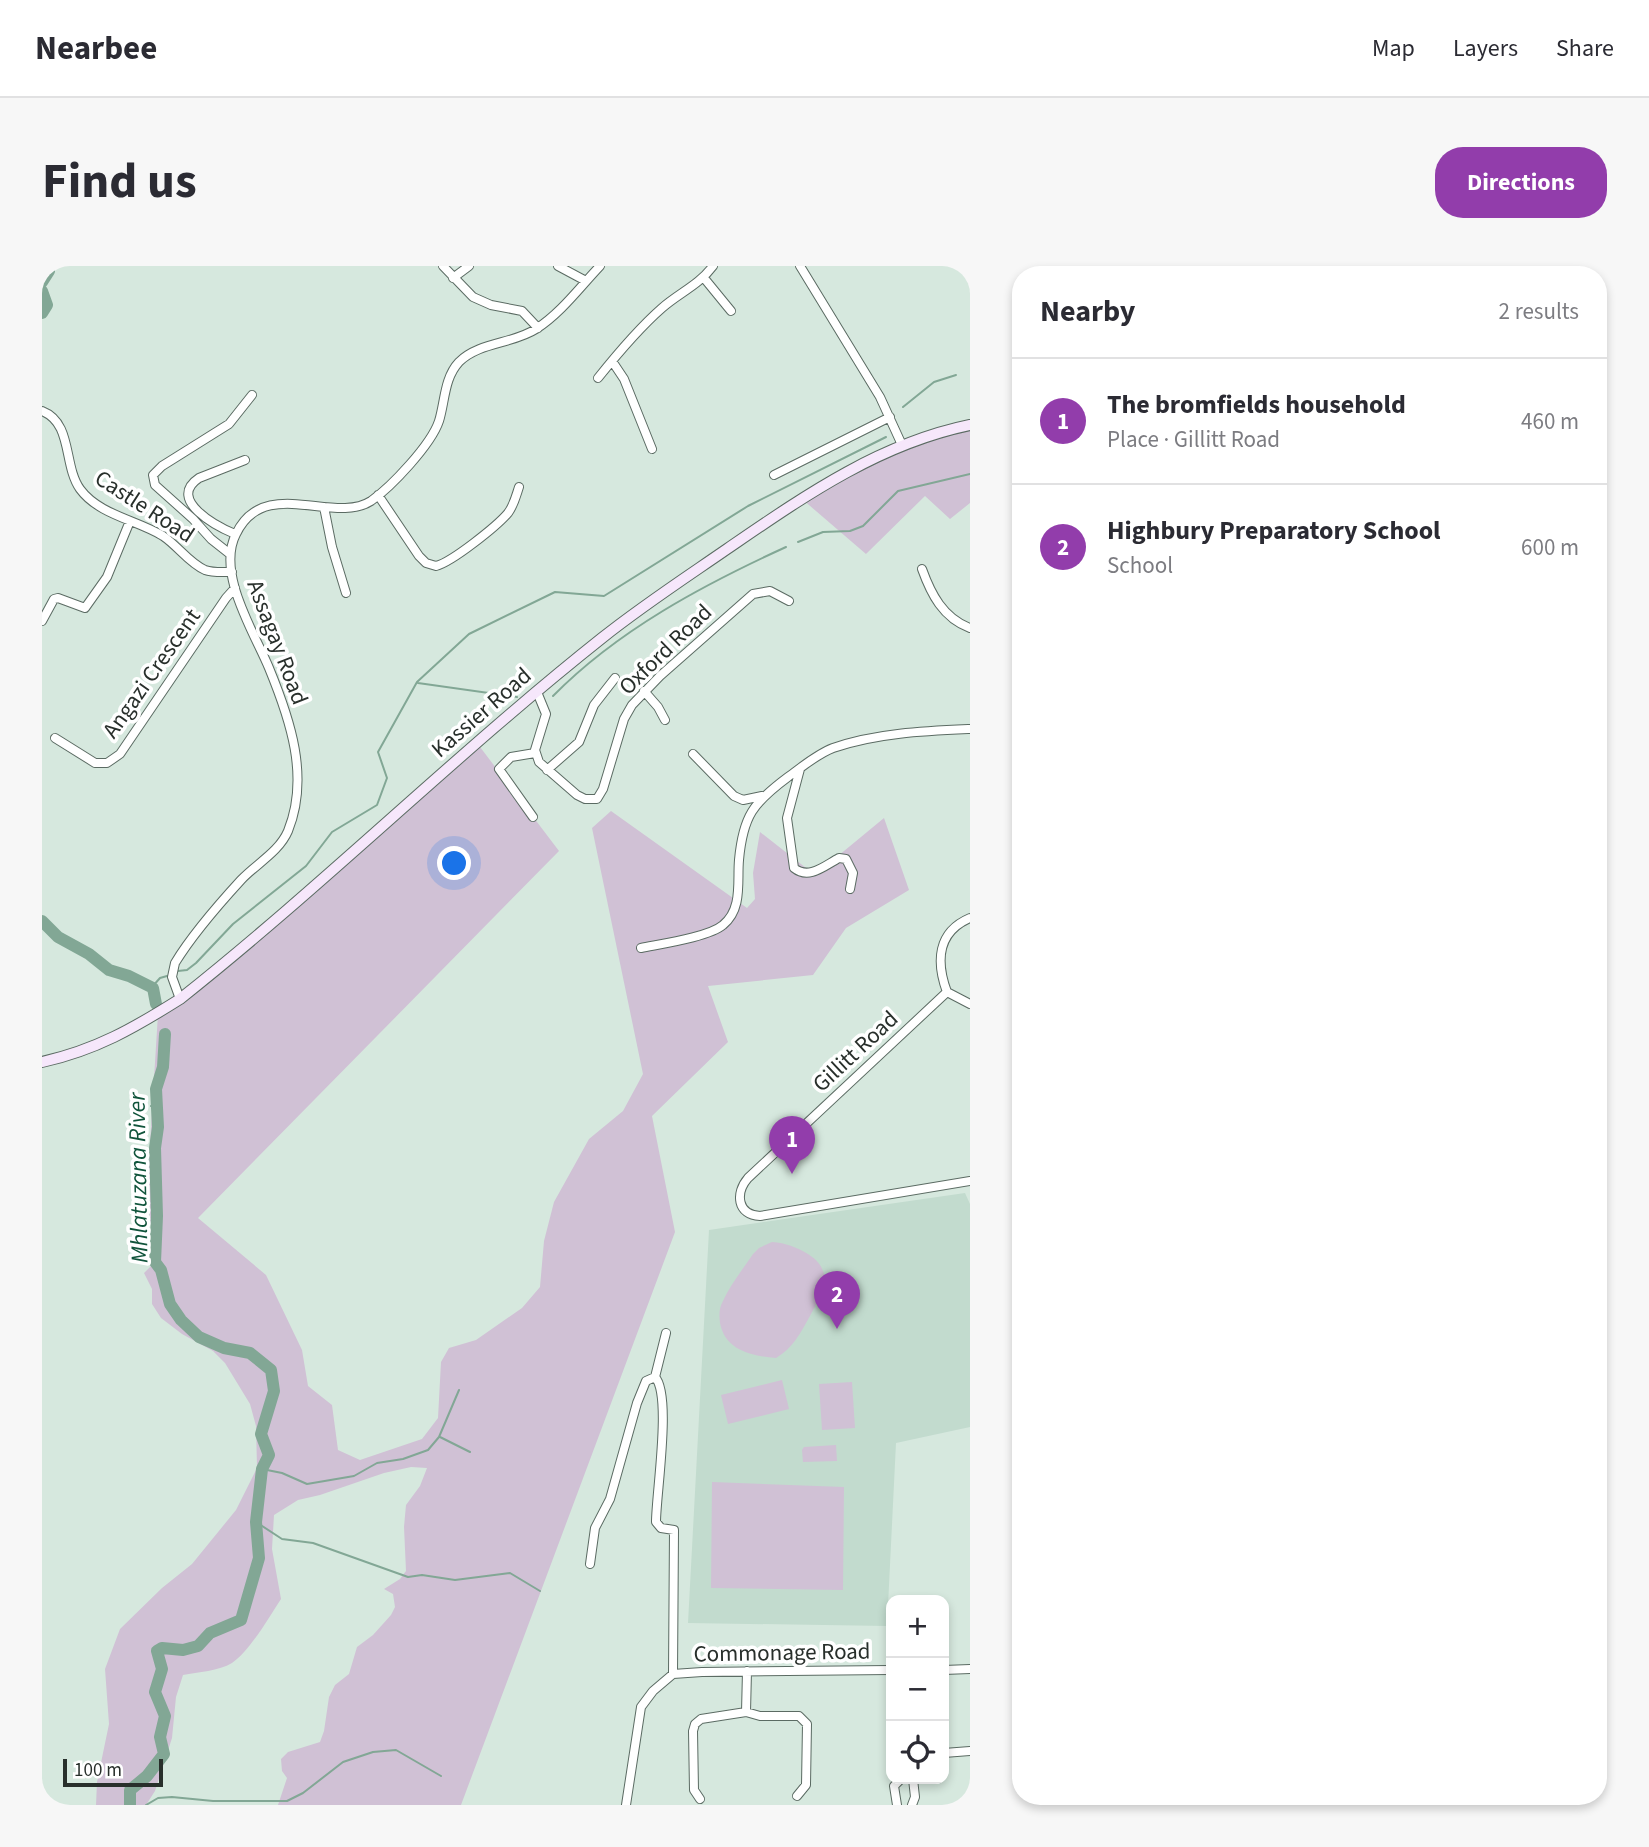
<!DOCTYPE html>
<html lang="en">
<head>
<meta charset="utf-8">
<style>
  body { margin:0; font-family:"Source Sans 3",sans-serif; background:#f7f7f7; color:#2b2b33 }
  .controls { position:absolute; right:21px; bottom:21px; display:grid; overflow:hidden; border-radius:14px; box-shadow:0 4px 10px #0003 }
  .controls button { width:63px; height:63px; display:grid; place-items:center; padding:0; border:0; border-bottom:2px solid #e1e1e2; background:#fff; color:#2b2b33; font:35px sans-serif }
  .scale { position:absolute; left:21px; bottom:18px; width:100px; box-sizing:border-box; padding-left:7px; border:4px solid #282f2b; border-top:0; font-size:19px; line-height:24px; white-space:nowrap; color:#282f2b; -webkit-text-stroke:5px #fff; paint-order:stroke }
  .you { position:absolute; left:413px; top:598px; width:24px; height:24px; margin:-18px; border:5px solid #fff; border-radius:50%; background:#1a73e8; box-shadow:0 0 0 10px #1a73e833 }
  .badge { display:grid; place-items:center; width:46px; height:46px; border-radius:50%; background:#923dab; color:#fff; font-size:23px; font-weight:700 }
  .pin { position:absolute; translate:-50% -58px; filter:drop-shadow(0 2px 4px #0008) }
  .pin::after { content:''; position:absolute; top:37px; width:24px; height:21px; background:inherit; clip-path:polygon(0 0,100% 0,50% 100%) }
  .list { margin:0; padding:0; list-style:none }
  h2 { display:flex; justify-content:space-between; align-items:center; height:91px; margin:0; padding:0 28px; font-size:30px }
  h2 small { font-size:23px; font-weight:400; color:#7c7c81 }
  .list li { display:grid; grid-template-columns:46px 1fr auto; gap:21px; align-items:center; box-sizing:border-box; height:126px; padding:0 28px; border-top:2px solid #e1e1e2 }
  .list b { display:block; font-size:26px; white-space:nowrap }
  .list p { margin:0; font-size:23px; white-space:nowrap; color:#7c7c81 }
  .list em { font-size:23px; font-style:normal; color:#7c7c81 }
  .icon { flex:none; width:38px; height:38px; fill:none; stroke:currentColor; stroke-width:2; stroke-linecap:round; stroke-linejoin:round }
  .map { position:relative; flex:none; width:928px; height:1539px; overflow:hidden; border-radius:28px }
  header { display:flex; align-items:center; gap:42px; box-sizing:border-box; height:98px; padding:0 35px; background:#fff; border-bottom:2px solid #e1e1e2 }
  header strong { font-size:33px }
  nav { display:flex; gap:38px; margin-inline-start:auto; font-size:24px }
  .intro { display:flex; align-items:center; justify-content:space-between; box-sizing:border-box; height:168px; padding:0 42px }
  h1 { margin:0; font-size:49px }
  .button { padding:18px 32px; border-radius:28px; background:#923dab; color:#fff; font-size:24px; font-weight:700 }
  main { display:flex; gap:42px; padding:0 42px }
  aside { flex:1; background:#fff; border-radius:28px; box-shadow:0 4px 10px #0003 }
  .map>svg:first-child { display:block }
  .built { fill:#c2dbce }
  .green { fill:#d0c1d5 }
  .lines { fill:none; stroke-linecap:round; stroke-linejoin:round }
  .stream { stroke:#82a795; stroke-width:2 }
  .river { stroke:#82a795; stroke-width:12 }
  .street-casing { stroke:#5b6b63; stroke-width:10 }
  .secondary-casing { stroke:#5b6b63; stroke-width:12 }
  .street { stroke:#fff; stroke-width:8 }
  .secondary { stroke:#f6e7fb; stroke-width:10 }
  .labels { text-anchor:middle; stroke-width:7; stroke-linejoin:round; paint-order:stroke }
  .street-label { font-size:23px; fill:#282f2b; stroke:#fff }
  .water-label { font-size:24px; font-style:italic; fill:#10543b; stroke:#fff }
</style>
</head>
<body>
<header>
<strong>Nearbee</strong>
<nav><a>Map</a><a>Layers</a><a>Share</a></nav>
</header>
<div class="intro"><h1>Find us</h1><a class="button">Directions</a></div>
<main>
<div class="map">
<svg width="928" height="1539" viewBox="0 0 928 1539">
  <rect width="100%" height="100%" fill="#d6e8de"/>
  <path class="built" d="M923 927 928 938V1161L854 1177 845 1360 646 1357 667 964Z"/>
  <path class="green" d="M928 159V237L908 253 883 230 824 288 760 233 804 206Z
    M435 477 517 585 156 952 224 1009 260 1084 266 1120 290 1139 296 1184 318 1194 380 1173 396 1152 399 1096 407 1082 434 1074 480 1042 498 1021 502 975 512 936 547 873 581 845 601 808 550 562 569 545 705 642 713 633 711 607 718 566 773 609 842 552 867 624 804 662 771 709 666 720 686 776 610 850 633 966 419 1539H236L245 1512 240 1505 239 1493 246 1486 278 1476 282 1465 287 1431 293 1419 307 1408 315 1381 331 1369 349 1349 353 1341 351 1328 342 1323 358 1313 364 1305 362 1261 364 1239 378 1220 385 1202 369 1201 342 1207 278 1229 256 1234 232 1249 230 1283 239 1333C228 1350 207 1386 190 1397 177 1405 156 1406 141 1409L134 1431 130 1472 113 1525 104 1539H54L55 1516 67 1458 63 1403 78 1363 120 1322 150 1298 194 1244 215 1202 214 1160 208 1138 183 1097 171 1085 140 1068 119 1052 110 1038V1023L102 1007 113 996 105 925 116 748Z
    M730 976C744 977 754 981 766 988 794 1006 780 1027 768 1050 758 1068 751 1082 734 1092 709 1090 683 1084 678 1057 677 1049 677 1042 681 1035 688 1019 701 1003 711 988L717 982Z
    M740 1114 747 1143 686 1158 679 1129Z
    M810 1116 813 1162 780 1164 777 1118Z
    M794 1179 795 1195 761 1196 760 1184 762 1181Z
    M670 1216 802 1221 801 1324 669 1322Z"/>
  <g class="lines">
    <path class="stream" d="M861 141 892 116 914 109
      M756 276 781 266 808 265 821 260 856 225 928 208
      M376 417 475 431
      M511 430C576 364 661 319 744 281
      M136 705 145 704 154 697 191 658 264 600 290 566 335 539 345 512 336 486 375 416 427 368 513 326 562 330 706 240 844 171
      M110 721 118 712 125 710
      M109 840 116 839
      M398 1171 428 1186
      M220 1203 240 1207 265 1218 312 1210 335 1197 361 1193 386 1184 397 1171 417 1124
      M214 1256 240 1273 271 1277 366 1311 380 1309 413 1314 468 1307 498 1325
      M104 1539 116 1532 130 1531 171 1535H245L261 1527 301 1496 331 1486 354 1484 399 1510"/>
    <path class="river" d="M0 16 7 5 4 0
      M0 25 5 39 0 47
      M0 655 16 671 47 688 67 704 87 710 111 722 114 738
      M88 1539V1524L105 1510 122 1488 118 1471 123 1450 113 1426 120 1403 115 1385 120 1382 141 1384 156 1380 168 1367 199 1354 217 1292 214 1256 220 1203 227 1189 219 1168 232 1125 229 1104 208 1087 182 1082 157 1071 139 1054 128 1038 119 1004 113 996 115 950 113 882 116 861 114 823 121 801 123 768"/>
    <g class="street-casing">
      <path id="street" d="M401 0 431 31 449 39 480 45 496 62
        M516 0 544 15
        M758 0 838 131 860 179
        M411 12 427 0
        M662 12 689 45
        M570 95 582 113 610 183
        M556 112C576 87 596 63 620 42 637 27 657 19 671 0
        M0 145C31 157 21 199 38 223 57 249 95 254 121 270 136 280 147 297 163 304 171 307 181 306 190 306
        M732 209 848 151
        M336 229 377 290 384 297 394 300C410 296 455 260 466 247 472 239 474 230 477 221
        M282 241 290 281 304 327
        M193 268C176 261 124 234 157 212L203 194
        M188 288 169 273 151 253 113 219 111 209 120 200 187 158 210 129
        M880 303C889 328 901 352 928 362
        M0 355 12 333 16 332 43 342 65 311 88 255
        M602 425 616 441 623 454
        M495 426 504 448 493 484 497 496 535 529 543 533H555L561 523 582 453 590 439 618 410 711 328 728 325 747 335
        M13 472 53 497H65L78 488 184 332 193 322
        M651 488 692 530 701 534 720 530
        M758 503 745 552 752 602C767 614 782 600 797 592L804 593 811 607 808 623
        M505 504 537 476 552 439 573 412
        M491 551 457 503 469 491 493 487
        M599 682C618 678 667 671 681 659 701 643 695 615 697 594 701 550 711 537 746 511 760 501 775 488 791 482 834 467 883 465 928 463
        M905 726 706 912C693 927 695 949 718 950L928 915
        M905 726C894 696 895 666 928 652
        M905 726 928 738
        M138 733 130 711 133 697C150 669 177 638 199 614 214 598 237 586 246 565 268 511 248 453 227 402 212 366 174 307 194 268 222 209 292 259 329 235 349 221 389 179 397 155 403 136 402 112 417 96 437 76 471 78 494 63 519 47 538 21 558 0
        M613 1111 624 1067
        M548 1298 553 1262 568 1233 595 1137 604 1115 613 1111C630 1129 614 1228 614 1256L619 1262 632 1264 631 1408
        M902 1404 928 1403
        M705 1405 704 1446 718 1450H757L765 1458 764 1519 755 1530
        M902 1487 928 1485
        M658 1533 652 1524 651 1465 653 1458 659 1453 704 1446
        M584 1539 599 1441 611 1425 631 1408 660 1406 849 1404
        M855 1539 852 1520 859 1513
        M870 1539 873 1531 871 1513"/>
    </g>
    <g class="secondary-casing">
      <path id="secondary" d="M0 796C54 784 92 762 138 733 283 618 415 487 560 372 600 340 643 312 685 283 761 231 836 178 928 159"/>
    </g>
    <use href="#street" class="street"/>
    <use href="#secondary" class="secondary"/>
  </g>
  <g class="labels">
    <g class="street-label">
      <text transform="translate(103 240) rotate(33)" y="8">Castle Road</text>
      <text transform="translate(236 376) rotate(69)" y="8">Assagay Road</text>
      <text transform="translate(623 383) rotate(-44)" y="8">Oxford Road</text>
      <text transform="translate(109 407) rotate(-55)" y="8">Angazi Crescent</text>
      <text transform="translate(439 446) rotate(-41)" y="8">Kassier Road</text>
      <text transform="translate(813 785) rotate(-43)" y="8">Gillitt Road</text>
      <text transform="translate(740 1386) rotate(-1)" y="8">Commonage Road</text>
    </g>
    <g class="water-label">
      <text transform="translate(96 912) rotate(-91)" y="8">Mhlatuzana River</text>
    </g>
  </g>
</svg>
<div class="controls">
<button>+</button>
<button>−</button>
<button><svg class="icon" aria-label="locate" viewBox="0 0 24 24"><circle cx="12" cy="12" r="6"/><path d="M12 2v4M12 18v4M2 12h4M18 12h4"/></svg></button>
</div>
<div class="scale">100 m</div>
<div class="you"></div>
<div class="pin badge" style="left:750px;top:908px">1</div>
<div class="pin badge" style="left:795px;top:1063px">2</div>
</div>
<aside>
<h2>Nearby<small>2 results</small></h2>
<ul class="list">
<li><span class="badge">1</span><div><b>The bromfields household</b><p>Place · Gillitt Road</p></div><em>460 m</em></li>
<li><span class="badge">2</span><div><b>Highbury Preparatory School</b><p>School</p></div><em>600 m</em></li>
</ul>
</aside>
</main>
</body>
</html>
